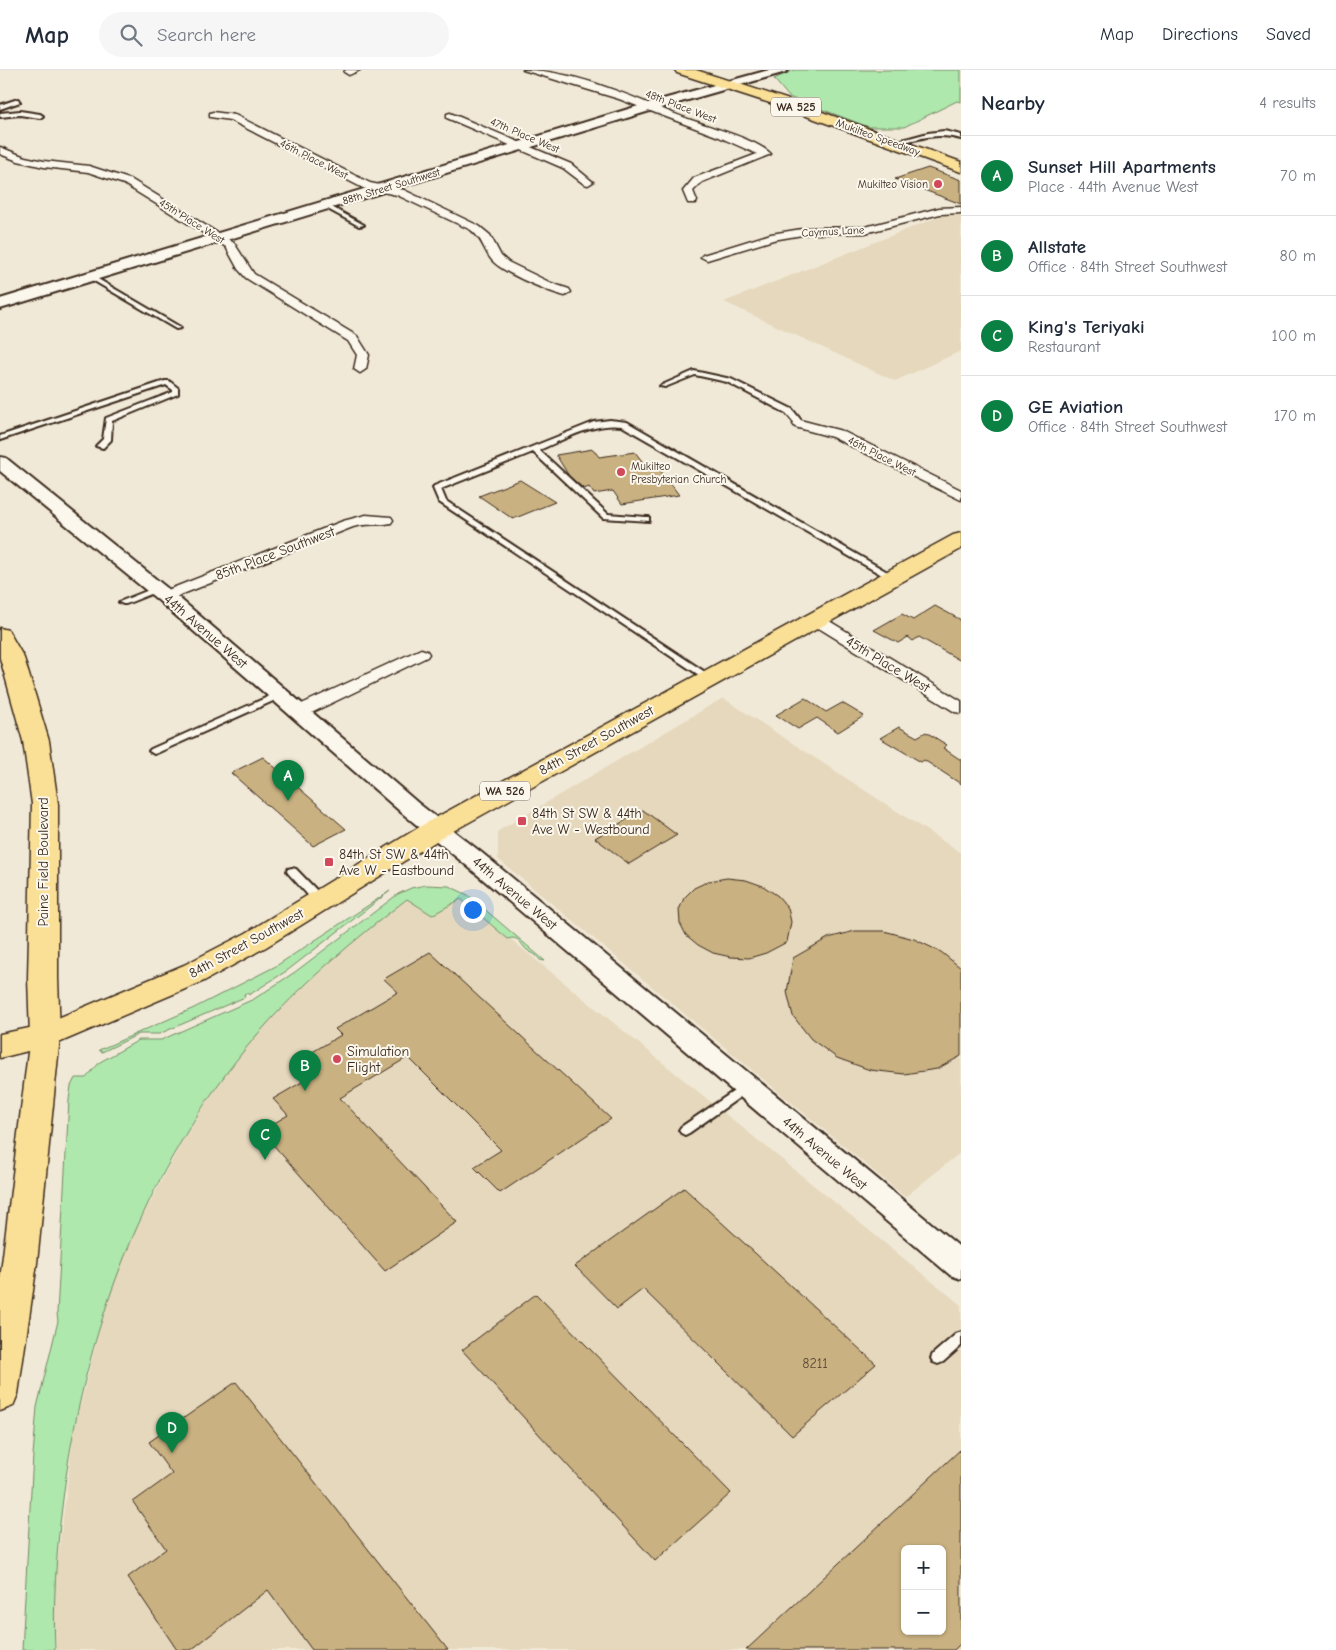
<!DOCTYPE html>
<html lang="en">
<head>
<meta charset="utf-8">
<style>
  body { margin:0; font-family:"Comic Neue",sans-serif; background:#f6f6f7; color:#1f2937 }
  .controls { position:absolute; right:15px; bottom:15px; display:grid; overflow:hidden; border-radius:8px; box-shadow:0 1px 4px #0004 }
  .controls button { width:45px; height:45px; display:grid; place-items:center; padding:0; border:0; border-bottom:1px solid #e0e1e3; background:#fff; color:#1f2937; font:25px sans-serif }
  .you { position:absolute; left:472px; top:839px; width:18px; height:18px; margin:-12px; border:4px solid #fff; border-radius:50%; background:#1a73e8; box-shadow:0 0 0 8px #1a73e833 }
  .badge { display:grid; place-items:center; width:32px; height:32px; border-radius:50%; background:#0b8043; color:#fff; font-size:16px; font-weight:700 }
  .pin { position:absolute; translate:-50% -41px; filter:drop-shadow(0 1px 2px #0008) }
  .pin::after { content:''; position:absolute; top:26px; width:18px; height:15px; background:inherit; clip-path:polygon(0 0,100% 0,50% 100%) }
  .list { margin:0; padding:0; list-style:none }
  h2 { display:flex; justify-content:space-between; align-items:center; height:65px; margin:0; padding:0 20px; font-size:21px }
  h2 small { font-size:16px; font-weight:400; color:#747a83 }
  .list li { display:grid; grid-template-columns:32px 1fr auto; gap:15px; align-items:center; box-sizing:border-box; height:80px; padding:0 20px; border-top:1px solid #e0e1e3 }
  .list b { display:block; font-size:19px; white-space:nowrap }
  .list p { margin:0; font-size:16px; white-space:nowrap; color:#747a83 }
  .list em { font-size:16px; font-style:normal; color:#747a83 }
  .icon { flex:none; width:28px; height:28px; fill:none; stroke:currentColor; stroke-width:2; stroke-linecap:round; stroke-linejoin:round }
  .map { position:relative; flex:none; width:961px; height:1580px; overflow:hidden }
  header { display:flex; align-items:center; gap:30px; box-sizing:border-box; height:70px; padding:0 25px; background:#fff; border-bottom:1px solid #e0e1e3 }
  header strong { font-size:24px }
  nav { display:flex; gap:28px; margin-inline-start:auto; font-size:18px }
  .search { width:350px; height:45px; background:#f6f6f7; display:flex; align-items:center; gap:12px; box-sizing:border-box; padding:0 18px; border-radius:28px; color:#747a83; font-size:19px }
  main { display:flex }
  aside { flex:1; background:#fff }
  .map>svg:first-child { display:block }
  .built { fill:#e5d8bd; fill-rule:evenodd }
  .green { fill:#aee8ac; stroke:#748965 }
  .building { fill:#c9b181; stroke:#3b2a1e; fill-rule:evenodd }
  .lines { fill:none; stroke-linecap:round; stroke-linejoin:round }
  .service-casing { stroke:#3b2a1e; stroke-width:4 }
  .minor-casing { stroke:#3b2a1e; stroke-width:3 }
  .tertiary-casing { stroke:#3b2a1e; stroke-width:4 }
  .primary-casing { stroke:#3b2a1e; stroke-width:3 }
  .trunk-casing { stroke:#3b2a1e; stroke-width:3 }
  .service { fill:#fbf7ec; fill-rule:evenodd }
  .minor { fill:#fbf7ec; fill-rule:evenodd }
  .tertiary { fill:#fbf7ec; fill-rule:evenodd }
  .primary { fill:#fadf96; fill-rule:evenodd }
  .trunk { fill:#fadf96; fill-rule:evenodd }
  .poi-dot { fill:#d1495b; stroke:#fbf7ec; stroke-width:2 }
  .labels { text-anchor:middle; stroke-width:4; stroke-linejoin:round; paint-order:stroke }
  .far-street-label { font-size:11px; fill:#3b2a1e; stroke:#fbf7ec }
  .far-poi-label { font-size:11px; fill:#3b2a1e; stroke:#fbf7ec; text-anchor:end }
  .shield { fill:#fbf7ec; stroke:#75685c; stroke-width:1 }
  .shield-label { font-size:12px; font-weight:bold; fill:#3b2a1e }
  .street-label { font-size:14px; fill:#3b2a1e; stroke:#fbf7ec }
  .poi-label { font-size:14px; fill:#3b2a1e; stroke:#fbf7ec; text-anchor:start }
  .near-number-label { font-size:14px; fill:#5e4c37 }
</style>
</head>
<body>
<header>
<strong>Map</strong>
<div class="search"><svg class="icon" aria-label="search" viewBox="0 0 24 24"><circle cx="10" cy="10" r="6"/><path d="M15 15l6 6"/></svg>Search here</div>
<nav><a>Map</a><a>Directions</a><a>Saved</a></nav>
</header>
<main>
<div class="map">
<svg width="961" height="1580" viewBox="0 0 961 1580">
  <rect width="100%" height="100%" fill="#f1e9d7"/>
  <filter id="ink" filterUnits="userSpaceOnUse"><feTurbulence type="fractalNoise" baseFrequency=".02" numOctaves="2"/><feDisplacementMap in="SourceGraphic" scale="10" xChannelSelector="R" yChannelSelector="G"/><feConvolveMatrix kernelMatrix="1 2 1 2 8 2 1 2 1" color-interpolation-filters="sRGB"/></filter>
  <g filter="url(#ink)">
    <path class="built" d="M961 138V281L895 311 724 232Z
      M723 628 961 783V1082L905 1127 498 789V761Z
      M408 829H461L961 1235V1580H56L54 1519 74 1360 114 1201 182 1071 248 968 329 887ZM905 1479H942V1561H905Z"/>
    <path class="green" d="M794 0H961V32L957 31 904 57H869L789 27 774 9Z
      M426 815 449 816 468 825 545 891 540 890C536 884 533 884 527 880 521 875 519 865 508 869L461 829 432 845 407 829C354 870 301 914 256 966 144 1098 82 1266 62 1437 56 1485 53 1532 55 1580H22L33 1385 37 1337 58 1251 57 1243 69 1030 71 1016 75 1008H86L100 992 139 970H161L254 929 295 902 398 824 411 818Z
      M390 821 288 900 249 925 247 923 244 924 245 927 159 964H139L102 982 99 980 194 938 276 896Z"/>
    <path class="building" d="M928 98 961 110V134L895 109Z
      M593 379 599 387 635 382 645 395 655 393 679 425 622 434 613 421 594 424 589 417 584 419 569 406 556 385Z
      M520 410 555 432 513 449 479 426Z
      M935 536 961 550V591L919 567 913 571 908 567 898 573 874 560 902 544 913 550Z
      M805 628 826 642 842 633 864 646 838 662 817 648 798 659 776 645Z
      M899 657 917 667 926 662 947 675 943 678 961 690V714L924 690 921 692 880 668Z
      M263 687 346 759 313 776 231 703Z
      M643 740 677 765 629 794 595 768Z
      M727 808 746 810 763 816 778 826 788 838 791 852 787 872 766 883 749 888 731 887 713 883 698 875 686 865 680 853 679 840 684 828 694 818 709 811Z
      M855 861H884L914 869 941 882 961 898V986L937 999 904 1004 870 1000 837 988 811 969 793 946 787 922 793 888 828 868Z
      M430 882 611 1049 500 1123 474 1097 501 1080 408 987 340 1028 457 1152 385 1201 261 1061 288 1045 273 1029 319 1002 304 987 341 965 335 959 398 922 384 909Z
      M684 1118 876 1294 792 1366 643 1219 617 1239 575 1196Z
      M536 1224 731 1423 655 1491 462 1280Z
      M236 1312 448 1580H312L268 1520 191 1580H177L128 1507 166 1479 133 1432 172 1404 149 1372Z
      M961 1379V1573L954 1580H746ZM905 1479H942V1561H905Z"/>
    <g class="lines">
      <g class="service-casing">
        <path id="service" d="M18 29 20 32 0 39V35Z
          M20 41 40 44 43 46 40 48 20 45 0 47V43Z
          M944 61 961 65V69C937 62 917 69 894 75L891 73 928 63Z
          M324 135H328L364 155 359 156 324 137Z
          M91 205 180 257 181 258 176 259 89 208 88 207Z
          M694 301 731 309 792 339 804 354 797 356 786 343 727 312 695 305 665 317 660 316Z
          M165 311H169L178 318V324L112 351 111 370 103 378 96 376 103 369 106 348 173 322V320L166 315 0 370V366Z
          M610 350 627 352 896 507 892 509H889L622 356C594 352 565 369 539 380L608 444 646 447H649V451L603 448 533 382 441 419 446 431 711 606 712 608 711 610 708 611 439 432 433 418 434 416 594 352Z
          M154 518H157L161 520 126 534H123L119 532Z
          M279 622 282 623 283 625 282 627 157 683 154 684 149 681 151 679Z
          M292 798 296 799 324 828 325 831 324 834H316L288 803 287 801 288 799Z
          M746 1013 750 1014 752 1017 750 1020 689 1063 685 1065 681 1063 679 1060 681 1057Z
          M961 1262V1276L943 1292 938 1294 933 1292 931 1288 933 1284 956 1264Z"/>
      </g>
      <g class="minor-casing">
        <path id="minor" d="M346 0H360L349 5 344 2Z
          M523 0C579 0 639 31 691 50 710 57 758 70 771 84L702 112 693 121 697 131 696 133H688L683 121 694 108 757 84 719 67 619 29Z
          M213 42 235 45 370 113 404 120 479 156 490 165 501 186 508 192 551 213 569 219 571 222 565 226C549 222 500 202 491 189 482 177 484 171 471 160L397 125 363 118 230 50 210 47V43Z
          M450 43 571 94 593 112 588 115 584 114 563 98 447 48V44Z
          M0 77 25 87 44 91 89 96 132 110 234 173 254 204 357 266 369 285 366 299 360 303 354 299 357 285 348 271 246 208 238 199 226 177 124 114 88 102 44 97 18 91 0 84Z
          M961 137V143L940 144 865 163 808 164 773 170 707 190 701 187 703 185 771 164 808 158 865 157 939 138Z
          M800 350 842 361 961 420V430L832 367 795 357 793 354 795 351Z
          M366 445 391 447 393 450 391 453C379 456 367 453 353 457L170 529H160L157 526 160 523 343 451Z
          M815 544 821 546 961 631V643L955 642 809 552 807 549 809 546Z
          M421 579 427 581 429 584 427 587 305 646 299 647 293 646 291 642 293 638Z"/>
      </g>
      <g class="tertiary-casing">
        <path id="tertiary" d="M769 0H788L786 2 653 40 0 239V229L645 34Z
          M0 387 6 388 172 522 418 733 482 783 961 1178V1209L950 1205 466 795 402 743 158 530 0 401Z"/>
      </g>
      <g class="primary-casing">
        <path id="primary" d="M675 0H696L786 29 961 92V102L776 35 677 3Z
          M961 463V479L446 765 266 877 204 911 56 974 0 988V964L39 956 184 895 246 863 426 753 953 465Z"/>
      </g>
      <g class="trunk-casing">
        <path id="trunk" d="M0 558 8 560 24 588 49 671 58 734V908L60 966 37 1193 18 1324 13 1336 0 1341V1210L30 966 28 908 32 734 23 671 0 588Z"/>
      </g>
      <use href="#service" class="service"/>
      <use href="#minor" class="minor"/>
      <use href="#tertiary" class="tertiary"/>
      <use href="#primary" class="primary"/>
      <use href="#trunk" class="trunk"/>
    </g>
  </g>
  <g class="poi-dot">
    <circle cx="938" cy="114" r="5"/>
    <circle cx="621" cy="402" r="5"/>
    <rect x="517" y="746" width="10" height="10" rx="2.5"/>
    <rect x="324" y="787" width="10" height="10" rx="2.5"/>
    <circle cx="337" cy="989" r="5"/>
  </g>
  <g class="labels">
    <g class="far-street-label">
      <text transform="translate(681 36) rotate(21)" y="4">48th Place West</text>
      <text transform="translate(525 65) rotate(23)" y="4">47th Place West</text>
      <text transform="translate(878 67) rotate(20)" y="4">Mukilteo Speedway</text>
      <text transform="translate(314 89) rotate(27)" y="4">46th Place West</text>
      <text transform="translate(391 116) rotate(-17)" y="4">88th Street Southwest</text>
      <text transform="translate(192 151) rotate(32)" y="4">45th Place West</text>
      <text transform="translate(833 161) rotate(-3)" y="4">Caymus Lane</text>
      <text transform="translate(882 386) rotate(27)" y="4">46th Place West</text>
    </g>
    <g class="far-poi-label">
      <text x="928" y="118">Mukilteo Vision</text>
      <text x="631" y="400" text-anchor="start">Mukilteo<tspan x="631" dy="13">Presbyterian Church</tspan></text>
    </g>
    <g class="shield">
      <rect x="771" y="27.5" width="50" height="19" rx="4"/>
      <rect x="480" y="711.5" width="50" height="19" rx="4"/>
    </g>
    <g class="shield-label">
      <text x="796" y="41">WA 525</text>
      <text x="505" y="725">WA 526</text>
    </g>
    <g class="street-label">
      <text transform="translate(275 483) rotate(-21)" y="5">85th Place Southwest</text>
      <text transform="translate(206 561) rotate(41)" y="5">44th Avenue West</text>
      <text transform="translate(888 594) rotate(31)" y="5">45th Place West</text>
      <text transform="translate(596 670) rotate(-29)" y="5">84th Street Southwest</text>
      <text transform="translate(43 792) rotate(-90)" y="5">Paine Field Boulevard</text>
      <text transform="translate(515 823) rotate(40)" y="5">44th Avenue West</text>
      <text transform="translate(246 873) rotate(-29)" y="5">84th Street Southwest</text>
      <text transform="translate(825 1083) rotate(40)" y="5">44th Avenue West</text>
    </g>
    <g class="poi-label">
      <text x="532" y="748">84th St SW &amp; 44th<tspan x="532" dy="16">Ave W - Westbound</tspan></text>
      <text x="339" y="789">84th St SW &amp; 44th<tspan x="339" dy="16">Ave W - Eastbound</tspan></text>
      <text x="347" y="986">Simulation<tspan x="347" dy="16">Flight</tspan></text>
    </g>
    <g class="near-number-label">
      <text x="815" y="1298">8211</text>
    </g>
  </g>
</svg>
<div class="controls">
<button>+</button>
<button>−</button>
</div>
<div class="you"></div>
<div class="pin badge" style="left:288px;top:731px">A</div>
<div class="pin badge" style="left:305px;top:1021px">B</div>
<div class="pin badge" style="left:265px;top:1090px">C</div>
<div class="pin badge" style="left:172px;top:1383px">D</div>
</div>
<aside>
<h2>Nearby<small>4 results</small></h2>
<ul class="list">
<li><span class="badge">A</span><div><b>Sunset Hill Apartments</b><p>Place · 44th Avenue West</p></div><em>70 m</em></li>
<li><span class="badge">B</span><div><b>Allstate</b><p>Office · 84th Street Southwest</p></div><em>80 m</em></li>
<li><span class="badge">C</span><div><b>King's Teriyaki</b><p>Restaurant</p></div><em>100 m</em></li>
<li><span class="badge">D</span><div><b>GE Aviation</b><p>Office · 84th Street Southwest</p></div><em>170 m</em></li>
</ul>
</aside>
</main>
</body>
</html>
